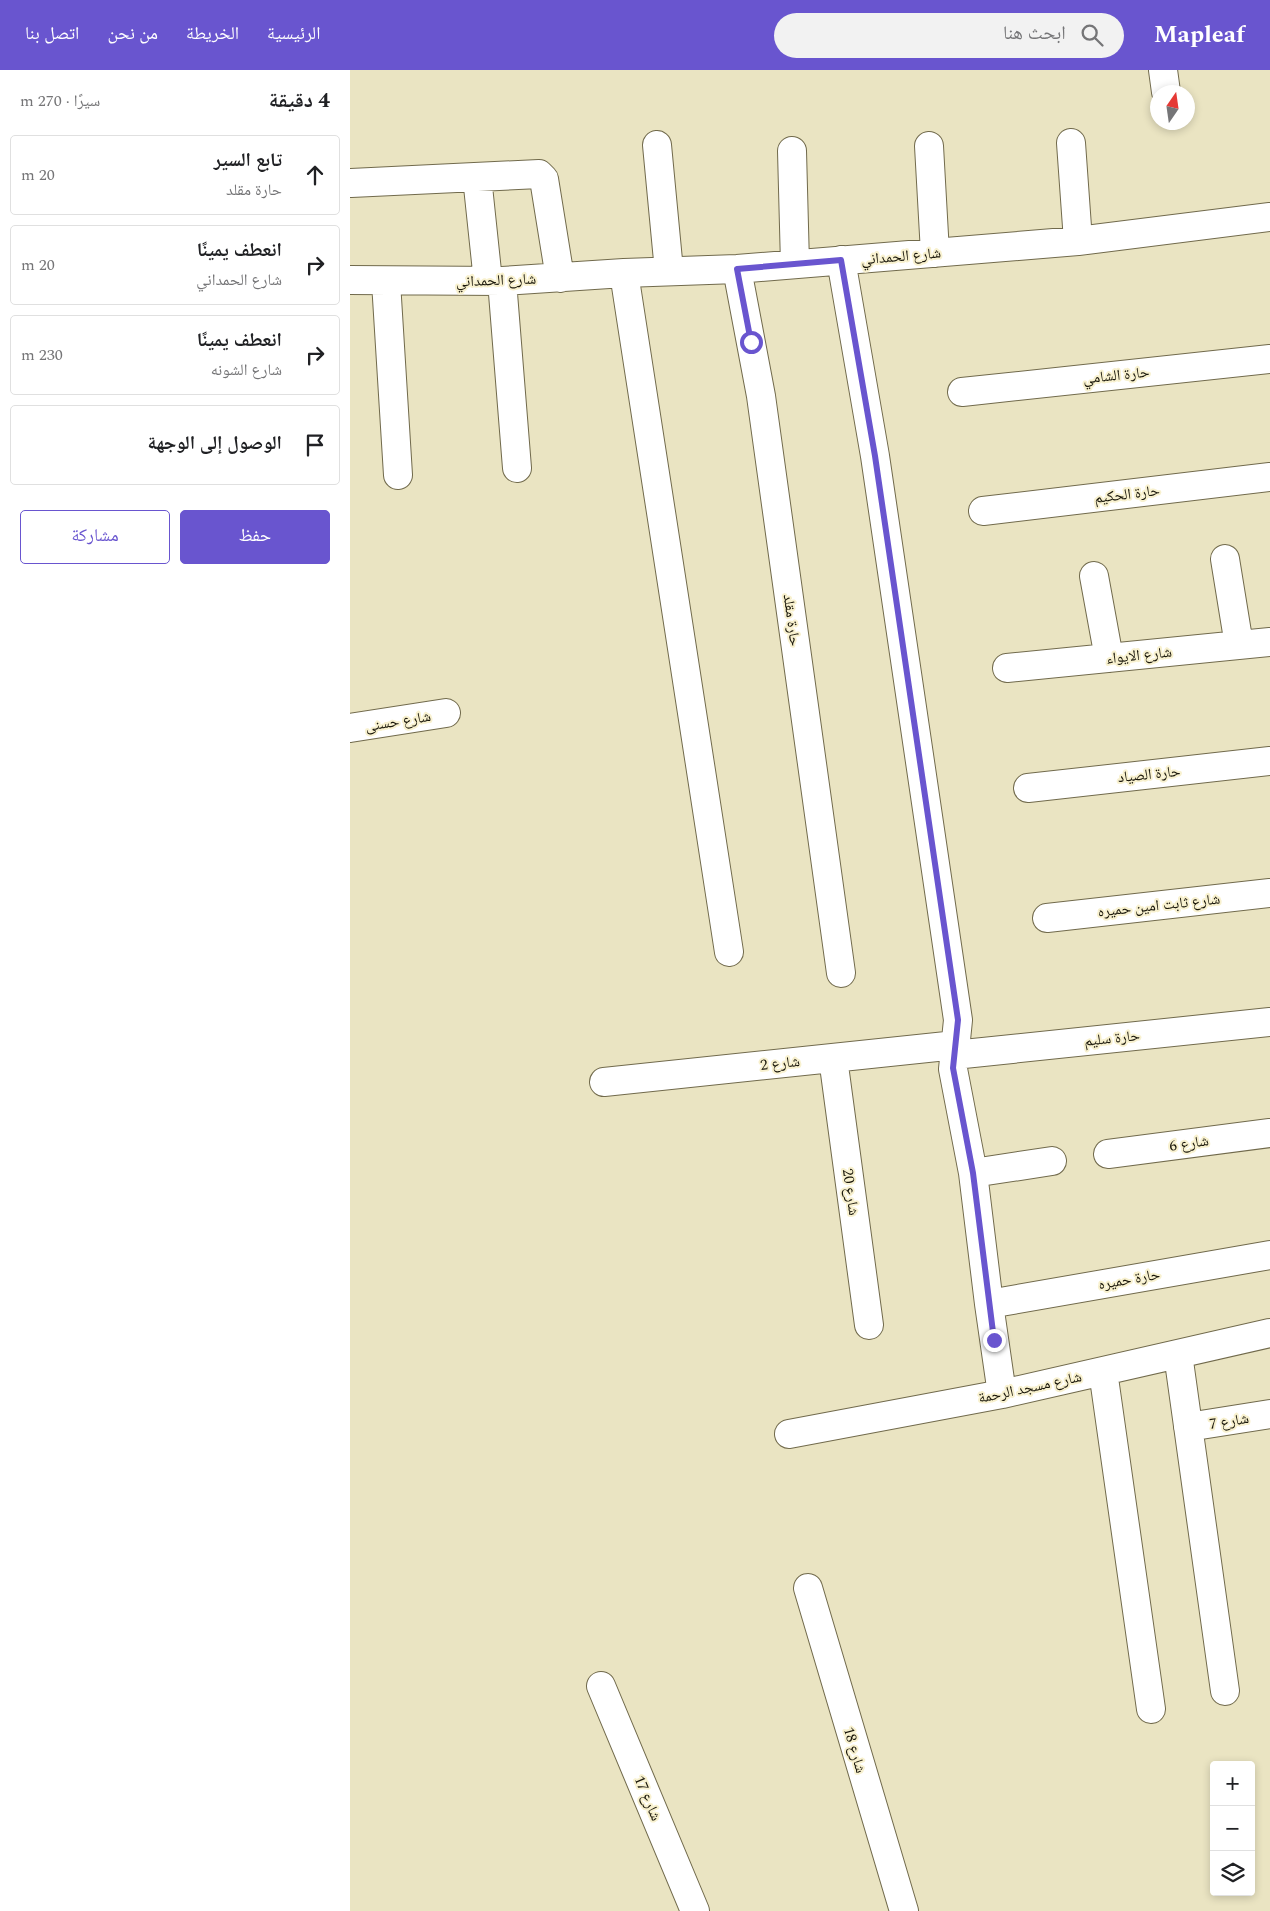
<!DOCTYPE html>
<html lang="ar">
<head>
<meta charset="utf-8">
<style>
  body { margin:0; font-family:Spectral,"Noto Naskh Arabic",serif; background:#f2f2f2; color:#202124; direction:rtl }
  .controls { position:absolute; right:15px; bottom:15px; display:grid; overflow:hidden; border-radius:5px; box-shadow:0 2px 8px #0003 }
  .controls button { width:45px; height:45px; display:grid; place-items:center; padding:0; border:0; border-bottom:1px solid #e0e0e0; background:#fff; color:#202124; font:25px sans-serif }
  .compass { position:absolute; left:800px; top:15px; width:45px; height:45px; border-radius:50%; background:#fff; box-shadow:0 2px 8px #0003; rotate:13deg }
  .stop { position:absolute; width:15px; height:15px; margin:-11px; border:4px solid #6955cf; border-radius:50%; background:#fff }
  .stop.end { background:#6955cf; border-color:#fff; box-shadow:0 1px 5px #0008 }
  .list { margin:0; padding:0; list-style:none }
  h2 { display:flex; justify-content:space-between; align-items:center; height:65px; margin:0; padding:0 20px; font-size:21px }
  h2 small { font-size:16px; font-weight:400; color:#757577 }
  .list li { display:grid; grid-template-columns:32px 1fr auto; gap:15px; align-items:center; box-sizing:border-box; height:80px; margin:0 10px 10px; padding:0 10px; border:1px solid #e0e0e0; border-radius:5px }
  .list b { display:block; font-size:19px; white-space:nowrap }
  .list p { margin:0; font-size:16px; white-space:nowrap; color:#757577 }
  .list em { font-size:16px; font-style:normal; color:#757577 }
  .actions { display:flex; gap:10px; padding:15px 20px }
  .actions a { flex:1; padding:11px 0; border:1px solid #6955cf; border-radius:5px; text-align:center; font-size:18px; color:#6955cf }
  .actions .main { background:#6955cf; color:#fff }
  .icon { flex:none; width:28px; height:28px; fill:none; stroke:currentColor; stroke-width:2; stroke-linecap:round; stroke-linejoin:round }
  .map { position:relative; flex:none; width:920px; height:1841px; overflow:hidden; direction:ltr }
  header { display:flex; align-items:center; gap:30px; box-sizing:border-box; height:70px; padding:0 25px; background:#6955cf; color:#fff }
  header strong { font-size:24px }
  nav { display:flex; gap:28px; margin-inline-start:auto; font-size:18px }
  .search { width:350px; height:45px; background:#f2f2f2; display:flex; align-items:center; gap:12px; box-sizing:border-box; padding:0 18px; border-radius:28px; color:#757577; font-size:19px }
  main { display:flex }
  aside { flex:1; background:#fff }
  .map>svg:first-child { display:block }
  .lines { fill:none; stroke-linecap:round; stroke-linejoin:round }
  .minor-casing { stroke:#716a4c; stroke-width:30 }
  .minor { stroke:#fff; stroke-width:28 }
  .route { stroke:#6955cf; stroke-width:6 }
  .labels { text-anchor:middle; stroke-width:4; stroke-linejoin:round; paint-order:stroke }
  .street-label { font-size:15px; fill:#19160a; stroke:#f8f1cf }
</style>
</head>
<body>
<header>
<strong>Mapleaf</strong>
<div class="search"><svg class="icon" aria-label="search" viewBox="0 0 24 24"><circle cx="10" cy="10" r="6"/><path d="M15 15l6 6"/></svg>ابحث هنا</div>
<nav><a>الرئيسية</a><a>الخريطة</a><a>من نحن</a><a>اتصل بنا</a></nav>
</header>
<main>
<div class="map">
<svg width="920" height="1841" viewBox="0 0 920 1841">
  <rect width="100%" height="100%" fill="#eae4c2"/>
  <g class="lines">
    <g class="minor-casing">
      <path id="minor" d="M813 0 816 22
        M721 73 728 171
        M307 75 319 201
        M579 76 585 183
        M442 81 445 194
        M127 107 138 211
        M1 113 189 104 194 109 210 208
        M491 190 525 386 608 950 603 999 623 1103 639 1234 652 1324
        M387 199 411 326 491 903
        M274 203 379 882
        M0 210 152 211 274 203 387 199 728 171 920 147
        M152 211 167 398
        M36 212 48 405
        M612 322 920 289
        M633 441 920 407
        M875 489 889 575
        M744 506 759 588
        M657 598 920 572
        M0 658 96 643
        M678 718 920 691
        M697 848 920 823
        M604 985 920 952
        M483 988 519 1255
        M254 1012 606 975
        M758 1084 920 1063
        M623 1103 702 1091
        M639 1234 920 1185
        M828 1284 875 1621
        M753 1301 801 1639
        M838 1357 920 1344
        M439 1364 652 1324 920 1263
        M458 1518 554 1841
        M251 1616 345 1841"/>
    </g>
    <use href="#minor" class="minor"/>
  </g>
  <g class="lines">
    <path class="route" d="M401 272 387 199 491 190 525 386 608 950 603 998 623 1103 644 1270"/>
  </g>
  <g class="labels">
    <g class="street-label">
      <text transform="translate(551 186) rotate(-5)" y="5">شارع الحمداني</text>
      <text transform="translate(146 210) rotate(-2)" y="5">شارع الحمداني</text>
      <text transform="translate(766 305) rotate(-6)" y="5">حارة الشامي</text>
      <text transform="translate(777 424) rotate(-7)" y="5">حارة الحكيم</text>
      <text transform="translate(442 550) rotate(82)" y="5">حارة مقلد</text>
      <text transform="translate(789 585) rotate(-6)" y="5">شارع الايواء</text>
      <text transform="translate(48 651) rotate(-9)" y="5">شارع حسنى</text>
      <text transform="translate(799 704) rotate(-6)" y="5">حارة الصياد</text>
      <text transform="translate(809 835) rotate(-6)" y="5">شارع ثابت امين حميره</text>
      <text transform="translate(762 968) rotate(-6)" y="5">حارة سليم</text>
      <text transform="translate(430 993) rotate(-6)" y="5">شارع 2</text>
      <text transform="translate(839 1073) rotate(-8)" y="5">شارع 6</text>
      <text transform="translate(501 1122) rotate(82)" y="5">شارع 20</text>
      <text transform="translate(779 1209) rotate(-10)" y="5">حارة حميره</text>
      <text transform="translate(680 1317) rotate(-12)" y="5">شارع مسجد الرحمة</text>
      <text transform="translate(879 1351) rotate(-9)" y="5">شارع 7</text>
      <text transform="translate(505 1680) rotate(74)" y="5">شارع 18</text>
      <text transform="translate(298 1728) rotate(67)" y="5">شارع 17</text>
    </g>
  </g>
</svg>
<div class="controls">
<button>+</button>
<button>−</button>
<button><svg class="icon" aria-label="layers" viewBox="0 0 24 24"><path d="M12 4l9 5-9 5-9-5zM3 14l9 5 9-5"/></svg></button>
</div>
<svg class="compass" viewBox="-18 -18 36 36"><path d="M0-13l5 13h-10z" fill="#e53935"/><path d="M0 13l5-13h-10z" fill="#757577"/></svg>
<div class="stop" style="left:401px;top:272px"></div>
<div class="stop end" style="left:644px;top:1270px"></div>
</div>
<aside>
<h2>4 دقيقة<small>سيرًا · 270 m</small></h2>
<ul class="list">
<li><svg class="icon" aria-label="ahead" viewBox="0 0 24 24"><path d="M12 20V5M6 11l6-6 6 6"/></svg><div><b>تابع السير</b><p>حارة مقلد</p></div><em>20 m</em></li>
<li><svg class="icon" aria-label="right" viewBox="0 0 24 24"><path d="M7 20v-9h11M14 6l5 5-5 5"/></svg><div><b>انعطف يمينًا</b><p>شارع الحمداني</p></div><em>20 m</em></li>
<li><svg class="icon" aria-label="right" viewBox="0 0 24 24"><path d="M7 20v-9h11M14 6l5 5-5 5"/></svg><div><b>انعطف يمينًا</b><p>شارع الشونه</p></div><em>230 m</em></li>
<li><svg class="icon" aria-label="arrive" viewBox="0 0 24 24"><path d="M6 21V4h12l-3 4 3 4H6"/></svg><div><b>الوصول إلى الوجهة</b></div></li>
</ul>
<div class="actions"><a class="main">حفظ</a><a>مشاركة</a></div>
</aside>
</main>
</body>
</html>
